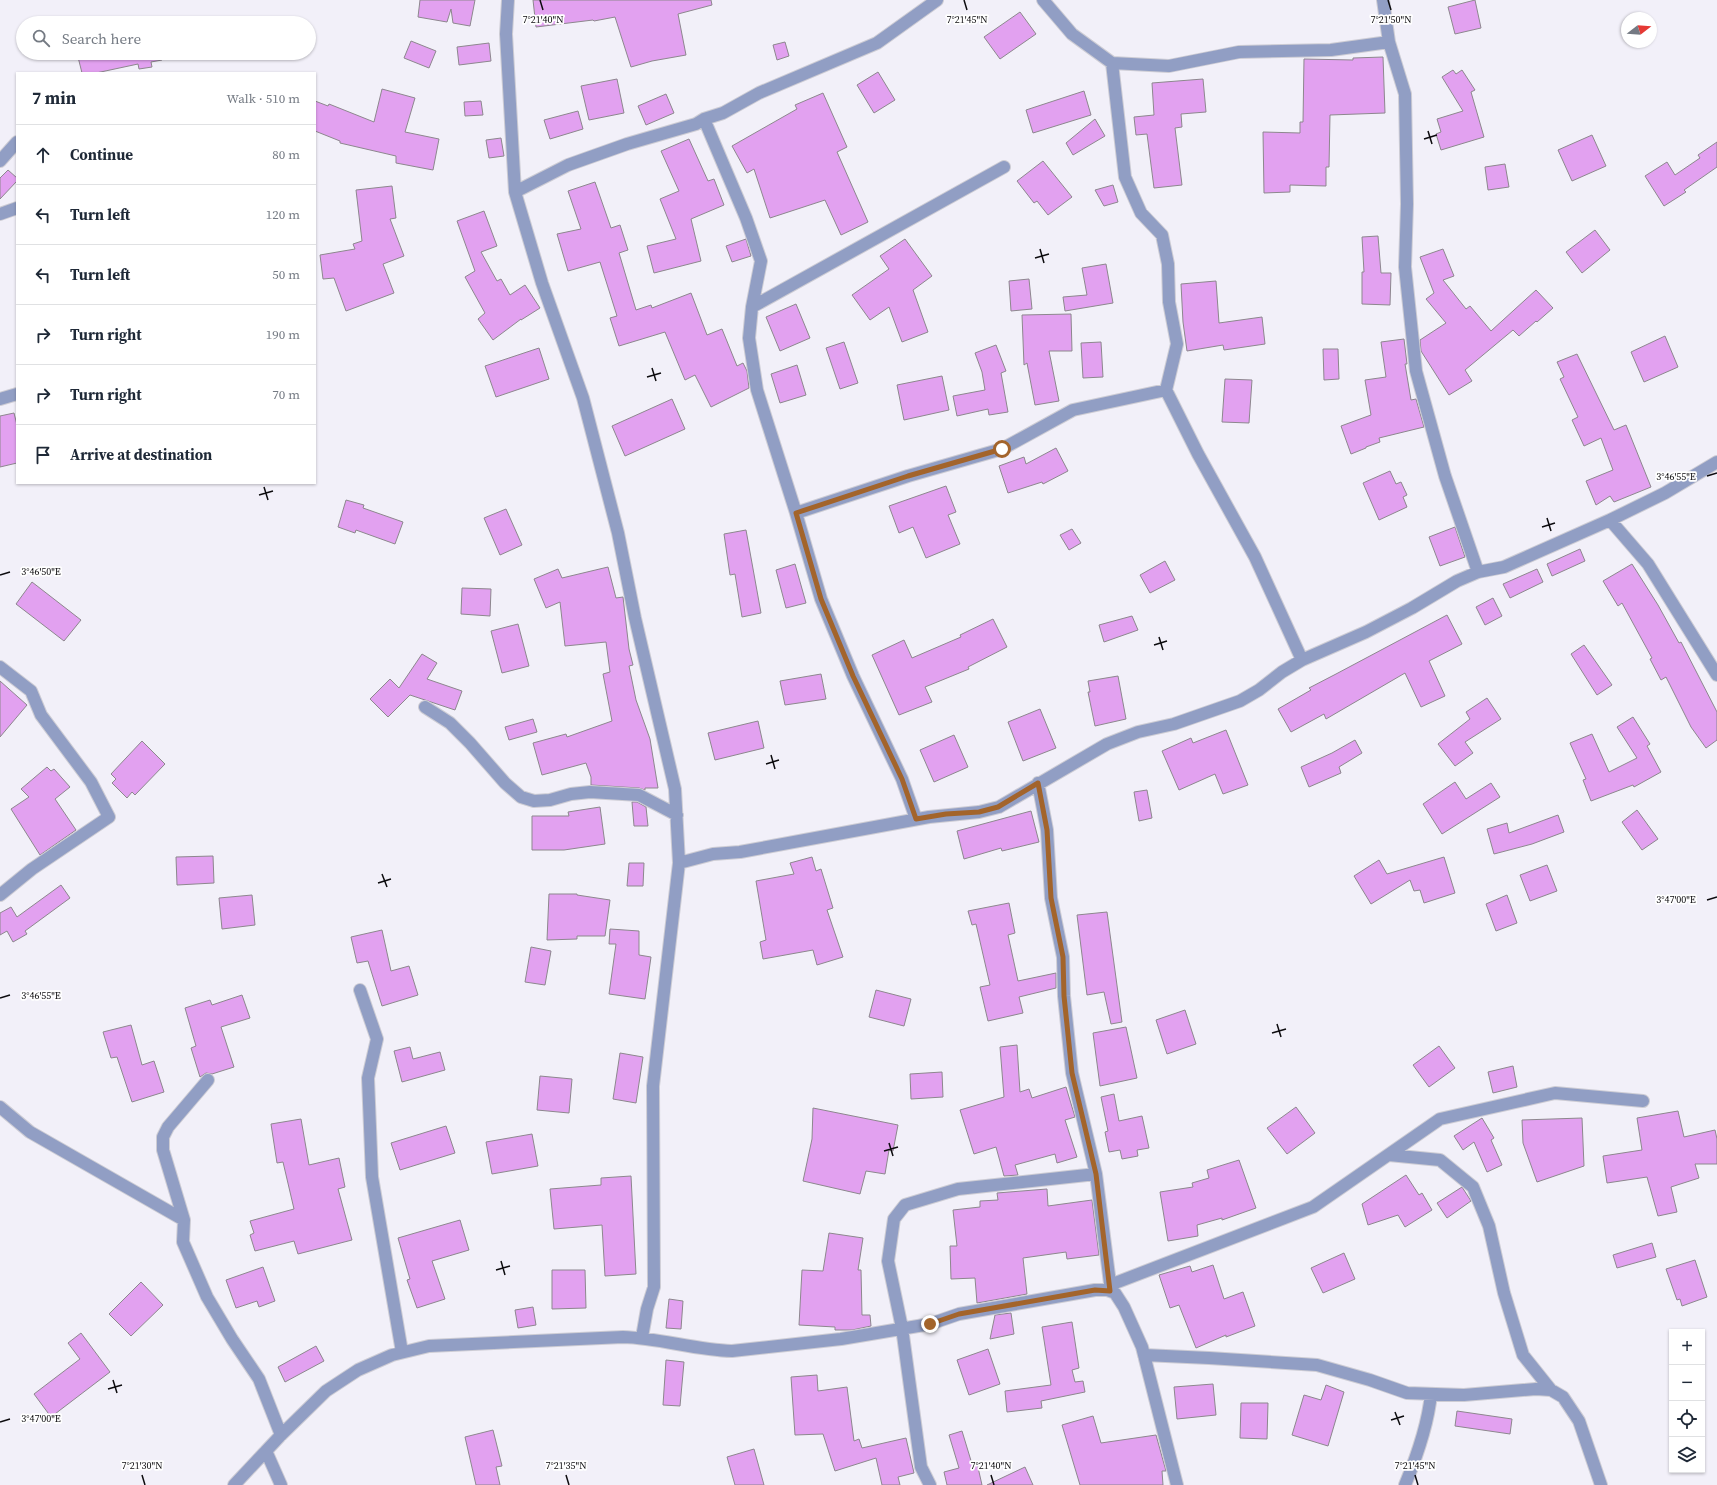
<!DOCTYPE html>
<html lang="en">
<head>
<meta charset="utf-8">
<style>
  body { margin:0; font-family:"Source Serif 4",serif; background:#f2f2f3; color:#1f2937 }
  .controls { position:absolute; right:12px; bottom:12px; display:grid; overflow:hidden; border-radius:0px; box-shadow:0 1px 3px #0004 }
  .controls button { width:36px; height:36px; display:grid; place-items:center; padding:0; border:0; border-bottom:1px solid #e0e1e3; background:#fff; color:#1f2937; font:20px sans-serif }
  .compass { position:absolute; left:1621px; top:12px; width:36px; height:36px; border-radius:50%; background:#fff; box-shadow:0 1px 3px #0004; rotate:73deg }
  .stop { position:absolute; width:12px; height:12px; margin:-9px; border:3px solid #a3642b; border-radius:50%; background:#fff }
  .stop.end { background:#a3642b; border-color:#fff; box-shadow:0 1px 4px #0008 }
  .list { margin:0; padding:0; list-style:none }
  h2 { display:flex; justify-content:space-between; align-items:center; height:52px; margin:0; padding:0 16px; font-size:17px }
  h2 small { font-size:13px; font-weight:400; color:#747a83 }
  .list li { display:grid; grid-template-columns:26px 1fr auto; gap:12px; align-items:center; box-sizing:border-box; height:60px; padding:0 16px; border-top:1px solid #e0e1e3 }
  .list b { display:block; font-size:15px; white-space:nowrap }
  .list em { font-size:13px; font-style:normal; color:#747a83 }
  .icon { flex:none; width:22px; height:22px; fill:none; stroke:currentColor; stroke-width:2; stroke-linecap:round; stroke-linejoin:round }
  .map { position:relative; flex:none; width:1717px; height:1485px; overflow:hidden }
  .search { position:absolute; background:#fff; box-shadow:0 1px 3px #0004; left:16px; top:16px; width:300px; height:44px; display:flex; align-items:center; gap:10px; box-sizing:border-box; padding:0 14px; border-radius:22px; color:#747a83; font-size:15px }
  .panel { position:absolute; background:#fff; box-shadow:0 1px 3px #0004; left:16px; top:72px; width:300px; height:412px; border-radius:0px }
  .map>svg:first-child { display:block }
  .building { fill:#e2a1f0; stroke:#8d878e }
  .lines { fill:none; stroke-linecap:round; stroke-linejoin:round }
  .minor-casing { stroke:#cdccd4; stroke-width:14 }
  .minor { stroke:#919ec4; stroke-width:12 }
  .route { stroke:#a3642b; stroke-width:5 }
  .ticks { fill:none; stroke:#0d0c0f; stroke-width:1.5 }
  .ticks-label { font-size:10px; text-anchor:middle; fill:#0d0c0f; stroke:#fff; stroke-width:3.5; stroke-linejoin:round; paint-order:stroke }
</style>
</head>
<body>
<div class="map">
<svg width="1717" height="1485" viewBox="0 0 1717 1485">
  <rect width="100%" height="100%" fill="#f2f0f9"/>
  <path class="building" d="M420 0H475L470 26 453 23 451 9 447 22 418 17Z
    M533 0H711L712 5 678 14 686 55 652 61 631 67 615 17 594 21 593 20 536 27Z
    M1475 0 1481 28 1455 34 1448 7Z
    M1020 12 1036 34 1000 59 984 37Z
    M411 41 436 51 429 68 404 58Z
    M785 42 789 56 777 60 773 45Z
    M489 43 491 61 459 65 457 47Z
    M77 53H161L162 60 151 62 152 67 139 69 138 64 96 73H82Z
    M1383 57 1385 113 1330 115 1329 167H1326V186L1290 185V192L1264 193 1263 132 1300 133V122H1303L1304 59 1353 60V58Z
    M1453 70 1456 74 1462 70 1475 90 1471 92 1484 137 1441 150 1436 134 1441 132 1437 119 1463 111 1442 77Z
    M878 72 895 100 874 113 857 85Z
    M617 79 624 113 589 120 581 86Z
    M1203 79 1206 112 1181 114 1182 127 1175 128 1182 185 1154 188 1147 134 1136 135 1134 117 1154 115 1152 83Z
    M382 89 415 98 405 132 439 139 433 170 396 163V156L340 143V141L315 131V101L328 106 329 104 374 122Z
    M1084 91 1091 115 1033 133 1026 110Z
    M823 93 847 147 837 152 868 222 841 235 825 200 770 218 754 169 747 173 732 146 797 109 795 105Z
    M666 94 674 113 646 125 638 106Z
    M481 101 483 115 465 116 464 102Z
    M578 111 583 129 550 139 544 120Z
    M1095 119 1105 136 1073 155 1066 143Z
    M1592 135 1606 166 1572 181 1558 150Z
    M501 138 504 156 489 158 486 140Z
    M689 139 708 181 714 179 724 205 691 219 701 261 654 273 647 246 676 239 660 199 679 191 661 151Z
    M1717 142V167L1684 190 1686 192 1664 206 1645 176 1667 162 1675 175 1700 158 1698 155Z
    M1043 161 1072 197 1048 215 1037 201 1034 203 1017 181Z
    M1505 164 1509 187 1488 190 1485 167Z
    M8 170 17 178V181L0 199V178Z
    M595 182 611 228 620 225 628 250 619 253 636 310 651 305 652 308 691 293 707 335 722 329 737 366 743 363 747 371 749 388 711 407 695 375 685 380 665 332 619 346 610 318 617 316 600 262 568 271 557 234 581 229 568 191Z
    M1113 185 1118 202 1104 206 1095 190Z
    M392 186 396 218 390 219 404 256 383 264 394 293 346 311 334 278 323 279 320 255 355 249 353 244 362 241 356 190Z
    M484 211 497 246 481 252 497 281 501 279 510 295 525 285 540 308 521 320V319L493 340 478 319 485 313 465 277 475 271 457 221Z
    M1595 230 1610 250 1582 273 1566 252Z
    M1378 236 1381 273H1391L1390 305 1362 304V272H1364L1362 237Z
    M746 239 751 256 732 262 726 246Z
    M905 239 932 276 913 290 928 332 902 342 889 307 870 320 852 295 889 269 880 256Z
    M1443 249 1454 276 1443 280 1466 309 1470 306 1491 331 1536 290 1553 308 1537 322 1536 321 1519 336 1513 330 1465 370 1472 381 1449 395 1421 351 1420 340 1446 323 1426 299 1434 293 1420 257Z
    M1106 264 1113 303 1065 311 1063 297 1087 295 1082 268Z
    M1029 279 1032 309 1011 311 1009 281Z
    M1216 281 1219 323 1262 317 1265 344 1224 350 1223 345 1187 351 1183 322 1181 284Z
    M796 304 810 338 780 351 766 317Z
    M1071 314 1072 351H1049L1059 401 1035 405 1027 363 1024 365 1022 315Z
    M1665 336 1678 367 1644 382 1631 352Z
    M1404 339 1407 364H1405L1411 400 1416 399 1424 427 1379 438 1380 442 1366 447V448L1351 454 1341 426 1371 415 1365 380 1386 377 1381 342Z
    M844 342 858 383 840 389 826 348Z
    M1101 342 1103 377 1083 378 1081 343Z
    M996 345 1006 371 1001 373 1008 412 989 415 988 409 957 416 953 396 985 390 982 372 975 353Z
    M539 348 549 379 496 397 485 366Z
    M1323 349H1338L1339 379 1324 380Z
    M1577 354 1614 430 1626 425 1651 487 1614 502 1610 496 1596 505 1586 481 1613 470 1601 438 1584 446 1572 420 1578 417 1560 379 1564 377 1557 362Z
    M797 365 806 395 780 403 771 374Z
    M942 376 949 410 904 420 897 385Z
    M1225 379 1252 380 1249 423 1222 422Z
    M672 399 685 429 625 456 612 426Z
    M14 413 17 425V463L0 467V416Z
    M1056 448 1068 471 1043 484 1042 482 1008 493 999 466 1024 457 1026 464Z
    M1390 471 1396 484 1401 482 1407 495 1403 497 1407 507 1379 520 1363 483Z
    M946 486 956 512 948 515 960 544 926 558 913 527 899 533 889 506Z
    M346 500 364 505 363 508 403 522 395 544 356 530 355 533 338 527Z
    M506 509 522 545 500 555 484 518Z
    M1455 527 1465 557 1440 566 1429 537Z
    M1072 529 1081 543 1069 550 1060 535Z
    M746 530 761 613 742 617 735 574 730 575 724 534Z
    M1580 549 1585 561 1552 576 1547 564Z
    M1165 561 1175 580 1150 593 1140 575Z
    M795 564 806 603 786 608 776 570Z
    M1632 564 1658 605 1679 643 1681 642 1717 712V740L1706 748 1691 727 1666 677 1661 680 1650 659 1652 658 1622 603 1618 606 1603 581Z
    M608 567 616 598 623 597 629 649 633 665 629 666 636 700 650 739 658 788H645V790L639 788 591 785V777L586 763 542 775 533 743 566 734 567 737 612 721 603 674 610 672 606 642 565 646 560 602 546 608 534 579 558 569 562 578Z
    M1537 569 1543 582 1510 598 1503 584Z
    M32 582 81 620 64 641 16 604Z
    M462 588 491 589 490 616 461 614Z
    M1493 598 1502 616 1485 625 1476 607Z
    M1447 615 1462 644 1429 661 1445 696 1421 707 1405 673 1326 719 1324 714 1291 732 1278 709 1311 690 1309 688 1336 674Z
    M1132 616 1138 630 1104 642 1099 625Z
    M993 619 1007 647 968 667 969 669 925 687 932 702 899 715 872 655 904 640 912 658 961 637 960 635Z
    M518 624 529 666 502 673 491 631Z
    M1584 645 1612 685 1597 695 1571 654Z
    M422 654 437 663 427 679 462 691 455 710 410 695 388 717 370 699 390 679 399 688Z
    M821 674 826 699 785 705 780 681Z
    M1118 676 1126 719 1095 726 1088 692H1090L1088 681Z
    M0 681 27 705 0 737Z
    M1487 698 1501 719 1465 742 1473 753 1455 766 1438 744 1470 719 1466 712Z
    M1040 709 1056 748 1023 761 1008 722Z
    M1633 717 1650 744 1647 746 1661 772 1634 787 1633 785 1591 801 1583 780 1586 779 1570 743 1592 734 1609 772 1637 758 1617 727Z
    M533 719 537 732 509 740 505 727Z
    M758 721 764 748 715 760 708 733Z
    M1226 730 1248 785 1223 794 1215 774 1179 790 1162 751 1191 738 1193 743Z
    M954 735 968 767 934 782 920 750Z
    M1355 740 1362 753 1339 767 1341 773 1309 787 1301 767 1332 753Z
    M142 741 165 764 135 795 132 792 127 798 112 783 116 779 111 774Z
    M47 767 51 771 54 769 70 787 55 799 76 830 40 855 11 809 29 797 21 789Z
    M1455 782 1466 799 1491 783 1500 797 1442 834 1423 804Z
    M1147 790 1152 818 1139 821 1134 792Z
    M632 802H637L646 807 648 826H634Z
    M600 807 605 844 564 850H532V816H569L568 812Z
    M1637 810 1658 839 1642 850 1622 822Z
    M1031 811 1039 842 1002 851 1001 848 964 859 957 831Z
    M1558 815 1564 832 1532 844 1494 854 1487 829 1507 823 1509 833Z
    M213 856 214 883 177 885 176 857Z
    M812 857 816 871 821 869 833 908 827 910 843 957 817 965 813 950 763 959 760 942 766 940 756 881 794 874 790 863Z
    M1444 857 1455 893 1424 903 1420 890 1414 891 1410 880 1371 904 1354 876 1379 860 1387 874Z
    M629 863H644L643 886H627Z
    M1547 865 1557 891 1530 901 1520 875Z
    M61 885 70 898 25 931 27 934 13 942 7 931 0 935V913L11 907 17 917Z
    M549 894H577V895L610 900 605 936H577V939L547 940Z
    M252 895 255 925 222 929 219 898Z
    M1507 895 1517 923 1496 931 1486 904Z
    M1009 903 1015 933 1008 935 1018 981 1056 973V988L1019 997 1023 1013 988 1021 980 987 990 985 976 924 972 925 968 911Z
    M1107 912 1122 1022 1111 1024 1104 992 1087 995 1077 915Z
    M610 929 639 931V955L651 957 645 999 609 994 616 944H609Z
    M382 930 391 971 409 966 418 995 382 1006 368 961 357 963 351 937Z
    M531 947 551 951 545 985 525 982Z
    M876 990 911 999 904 1026 869 1017Z
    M242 995 250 1018 221 1027 234 1067 212 1074 206 1073 200 1077 191 1048 196 1046 185 1008 210 1000 212 1005Z
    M1185 1010 1196 1044 1167 1054 1156 1020Z
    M131 1025 142 1065 154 1061 164 1092 132 1102 117 1057 111 1058 103 1032Z
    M1126 1027 1137 1078 1100 1086 1093 1033Z
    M1017 1045 1020 1092 1029 1089 1032 1098 1066 1087 1075 1117 1065 1120 1077 1157 1057 1163 1055 1154 1015 1165 1018 1175 1004 1176 996 1147 974 1154 960 1110 1004 1097 1000 1047Z
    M1439 1046 1455 1068 1429 1087 1413 1065Z
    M410 1047 413 1059 440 1052 445 1070 402 1082 394 1051Z
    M620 1053 643 1057 636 1103 613 1099Z
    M1513 1066 1517 1087 1493 1093 1488 1072Z
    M942 1072 943 1097 911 1099 910 1074Z
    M540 1076 572 1079 569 1113 537 1110Z
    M1114 1094 1119 1121 1142 1116 1149 1148 1137 1150 1138 1156 1122 1159 1120 1150 1109 1152 1105 1132 1108 1131 1101 1097Z
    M1296 1107 1315 1133 1287 1154 1267 1128Z
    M813 1108 898 1125 893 1151 889 1150 885 1174 866 1171 860 1194 803 1181 812 1139Z
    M1678 1111 1684 1137 1715 1130 1717 1139V1164H1695L1699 1178 1671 1187 1677 1212 1658 1216 1647 1177 1607 1183 1603 1156 1642 1150 1637 1118Z
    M1482 1118 1494 1138 1491 1140 1502 1165 1487 1172 1474 1142 1463 1150 1454 1136Z
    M1582 1118 1584 1166 1537 1182 1523 1143 1522 1120Z
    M301 1119 309 1165 339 1158 345 1187 338 1189 352 1240 298 1254 294 1241 255 1251 250 1235 254 1233 250 1221 294 1209 283 1162 277 1163 271 1124Z
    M446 1126 455 1153 400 1170 391 1143Z
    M532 1134 538 1166 492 1174 486 1142Z
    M1239 1160 1256 1208 1222 1220V1218L1197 1225 1198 1236 1168 1241 1160 1192 1193 1187 1192 1183 1209 1178 1207 1170Z
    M1406 1175 1419 1195 1422 1193 1432 1210 1405 1227 1398 1215 1368 1225 1362 1204Z
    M631 1176 636 1274 605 1276 602 1225 554 1229 550 1189 601 1185V1178Z
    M1462 1187 1471 1201 1447 1218 1437 1203Z
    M1047 1189 1048 1206 1092 1200 1099 1255 1067 1259 1066 1252 1023 1258 1027 1294 977 1303 975 1278 951 1279 950 1246H957L953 1210 980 1207V1201L998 1200 997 1193Z
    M460 1220 469 1250 432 1261 445 1299 417 1308 407 1280 410 1279 398 1238Z
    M829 1233 863 1238 858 1270H861L862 1315H870L871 1326 852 1330H835V1327L799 1325 802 1270 823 1271Z
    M1652 1243 1656 1257 1617 1268 1613 1255Z
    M1344 1253 1355 1279 1323 1293 1311 1268Z
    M1695 1260 1707 1297 1682 1306 1680 1299 1677 1300 1666 1269Z
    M1213 1265 1224 1299 1243 1292 1255 1326 1226 1337V1335L1196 1348 1179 1305 1170 1308 1159 1275 1190 1266 1192 1272Z
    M263 1267 275 1301 259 1307 257 1301 236 1308 226 1280Z
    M552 1270H585L586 1308 552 1309Z
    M141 1282 163 1305 131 1336 109 1314Z
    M669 1299 683 1301 681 1329 666 1328Z
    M533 1307 536 1325 518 1328 515 1310Z
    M1011 1313 1014 1334 990 1339 995 1315Z
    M1072 1322 1079 1368 1072 1370 1075 1382 1083 1381 1085 1392 1041 1401 1042 1408 1007 1412 1005 1391 1051 1385 1042 1327Z
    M81 1333 110 1372 51 1417 34 1394 80 1359 68 1343Z
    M316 1346 324 1361 285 1382 278 1367Z
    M988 1349 1000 1384 969 1395 957 1360Z
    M666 1360 684 1362 680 1406 663 1405Z
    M817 1375 818 1391 847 1387 854 1441 859 1439 862 1448 906 1438 914 1473 898 1477 900 1485H882L876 1458 835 1471 823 1434 795 1435 791 1377Z
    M1213 1384 1216 1415 1177 1419 1174 1387Z
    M1326 1385 1344 1392 1328 1446 1292 1435 1304 1395 1321 1400Z
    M1241 1403H1268L1267 1439 1240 1438Z
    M1457 1411 1512 1419 1510 1434 1455 1426Z
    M1093 1416 1101 1443 1156 1435 1166 1471H1162L1163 1485H1080L1062 1425Z
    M493 1430 502 1466 496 1467 500 1485H476L465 1437Z
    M962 1431 972 1464 977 1463 982 1485H947L944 1472 959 1468 949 1435Z
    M754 1449 764 1485H735L727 1457Z
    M1025 1467 1033 1485H987Z"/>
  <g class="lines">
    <g class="minor-casing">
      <path id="minor" d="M508 0 506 34 515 192 542 283 583 398 618 533 635 618 675 789 679 863 653 1086 654 1287 647 1309 642 1337
        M1043 0 1072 34 1112 63 1169 66 1239 52 1331 50 1389 42
        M1383 0 1389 42 1405 94 1407 204 1405 267 1416 371 1445 476 1478 572
        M1112 63 1125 177 1141 213 1162 235 1168 264 1169 302 1177 344 1166 390
        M704 119 746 218 761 261 752 307 749 338 757 390 796 513 908 476 1002 449 1073 410 1166 390 1198 454 1255 557 1302 660
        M0 161 17 142
        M515 192 568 165 627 144 696 124 704 119 723 113 759 93 877 43 937 0
        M0 214 17 208
        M752 307 1004 167
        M0 399 17 394
        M796 513 821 599 853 676 902 779 916 819
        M1610 520 1648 564 1717 675
        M0 667 31 691 41 715 91 782 109 817 32 869 0 895
        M425 707 450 723 470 743 505 783 521 797 534 801 550 800 571 794 590 792 639 795 677 815
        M1038 783 1047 830 1051 898 1063 957 1064 996 1072 1073 1096 1174 1111 1291
        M679 863 713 854 740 852 929 817 979 812 999 807 1107 744 1138 732 1174 724 1240 701 1259 690 1282 672 1302 660 1366 632 1412 608 1457 581 1478 572 1504 567 1610 520 1665 493 1717 462
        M360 990 377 1039 368 1078 372 1177 402 1352
        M208 1080 168 1127 163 1137V1150L184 1220 183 1242 207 1297 232 1339 259 1379 281 1435
        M0 1107 30 1132 184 1220
        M1389 1155 1440 1160 1473 1187 1489 1226 1504 1293 1523 1355 1551 1390
        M1110 1285 1313 1207 1440 1119 1555 1093 1643 1101
        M1144 1355 1209 1358 1317 1365 1370 1380 1407 1393 1464 1395 1536 1389 1551 1390 1563 1397 1579 1421 1601 1485
        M266 1451 281 1485
        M234 1485 281 1435 326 1391 358 1370 392 1355 429 1346 623 1337C660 1338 695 1350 732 1351L841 1339 930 1324 959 1314 1095 1290H1107L1115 1293 1124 1307 1142 1347 1177 1485
        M930 1485 921 1467 902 1328 888 1261 894 1219 905 1205 958 1189 1096 1174
        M1405 1485C1417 1456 1428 1425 1431 1394"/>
    </g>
    <use href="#minor" class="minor"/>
  </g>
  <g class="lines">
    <path class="route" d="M930 1324 959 1314 1095 1290 1110 1291 1096 1174 1072 1073 1064 996 1063 957 1051 898 1047 830 1038 783 998 807 979 812 946 814 916 819 902 779 853 676 821 599 796 513 908 476 1002 449"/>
  </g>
  <path class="ticks" d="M540 0 543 10M964 0 967 10M1388 0 1391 10M1428 131 1432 144M1424 139 1437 135M1040 249 1044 263M1035 258 1049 254M652 368 656 381M647 377 661 373M1707 476 1717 473M264 487 268 500M259 495 273 491M1547 518 1551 531M1542 527 1555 523M0 575 10 572M1159 637 1163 650M1154 645 1167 641M771 755 775 769M766 764 779 760M382 874 387 887M378 883 391 879M1707 900 1717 897M0 998 10 995M1277 1024 1281 1037M1272 1033 1286 1029M889 1143 893 1156M884 1151 898 1147M501 1261 505 1275M496 1270 510 1266M113 1380 117 1393M108 1389 122 1385M1395 1412 1400 1425M1391 1420 1404 1416M0 1422 10 1419M142 1475 145 1485M566 1475 569 1485M991 1475 994 1485M1415 1475 1418 1485"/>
  <g class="ticks-label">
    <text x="543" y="23">7°21'40"N</text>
    <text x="967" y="23">7°21'45"N</text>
    <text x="1391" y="23">7°21'50"N</text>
    <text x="1676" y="480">3°46'55"E</text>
    <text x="41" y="575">3°46'50"E</text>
    <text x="1676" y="903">3°47'00"E</text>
    <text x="41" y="999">3°46'55"E</text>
    <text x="41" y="1422">3°47'00"E</text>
    <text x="142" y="1469">7°21'30"N</text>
    <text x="566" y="1469">7°21'35"N</text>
    <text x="991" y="1469">7°21'40"N</text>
    <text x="1415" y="1469">7°21'45"N</text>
  </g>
</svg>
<div class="controls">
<button>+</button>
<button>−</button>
<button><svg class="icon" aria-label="locate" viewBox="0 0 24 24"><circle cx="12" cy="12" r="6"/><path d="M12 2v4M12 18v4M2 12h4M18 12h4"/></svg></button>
<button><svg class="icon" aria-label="layers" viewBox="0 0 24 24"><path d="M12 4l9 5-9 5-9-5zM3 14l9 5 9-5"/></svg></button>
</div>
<svg class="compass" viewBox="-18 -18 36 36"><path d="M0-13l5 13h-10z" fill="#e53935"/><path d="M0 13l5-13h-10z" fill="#747a83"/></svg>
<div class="stop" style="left:1002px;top:449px"></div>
<div class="stop end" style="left:930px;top:1324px"></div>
<div class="search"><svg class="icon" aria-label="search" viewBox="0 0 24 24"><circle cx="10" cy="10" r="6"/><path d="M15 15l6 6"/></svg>Search here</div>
<section class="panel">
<h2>7 min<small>Walk · 510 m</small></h2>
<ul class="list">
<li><svg class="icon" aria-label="ahead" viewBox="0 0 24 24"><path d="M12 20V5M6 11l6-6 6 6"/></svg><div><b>Continue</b></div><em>80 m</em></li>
<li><svg class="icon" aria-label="left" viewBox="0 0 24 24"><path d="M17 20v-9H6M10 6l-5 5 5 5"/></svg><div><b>Turn left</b></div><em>120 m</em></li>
<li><svg class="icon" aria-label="left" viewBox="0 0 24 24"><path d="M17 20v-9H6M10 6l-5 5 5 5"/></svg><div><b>Turn left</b></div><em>50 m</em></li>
<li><svg class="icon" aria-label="right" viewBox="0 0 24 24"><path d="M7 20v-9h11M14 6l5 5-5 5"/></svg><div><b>Turn right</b></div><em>190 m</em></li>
<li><svg class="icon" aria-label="right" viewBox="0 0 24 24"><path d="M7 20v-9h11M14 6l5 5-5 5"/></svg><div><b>Turn right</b></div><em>70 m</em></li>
<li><svg class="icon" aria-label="arrive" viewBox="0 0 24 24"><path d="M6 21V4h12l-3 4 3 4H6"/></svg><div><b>Arrive at destination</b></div></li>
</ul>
</section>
</div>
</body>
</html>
